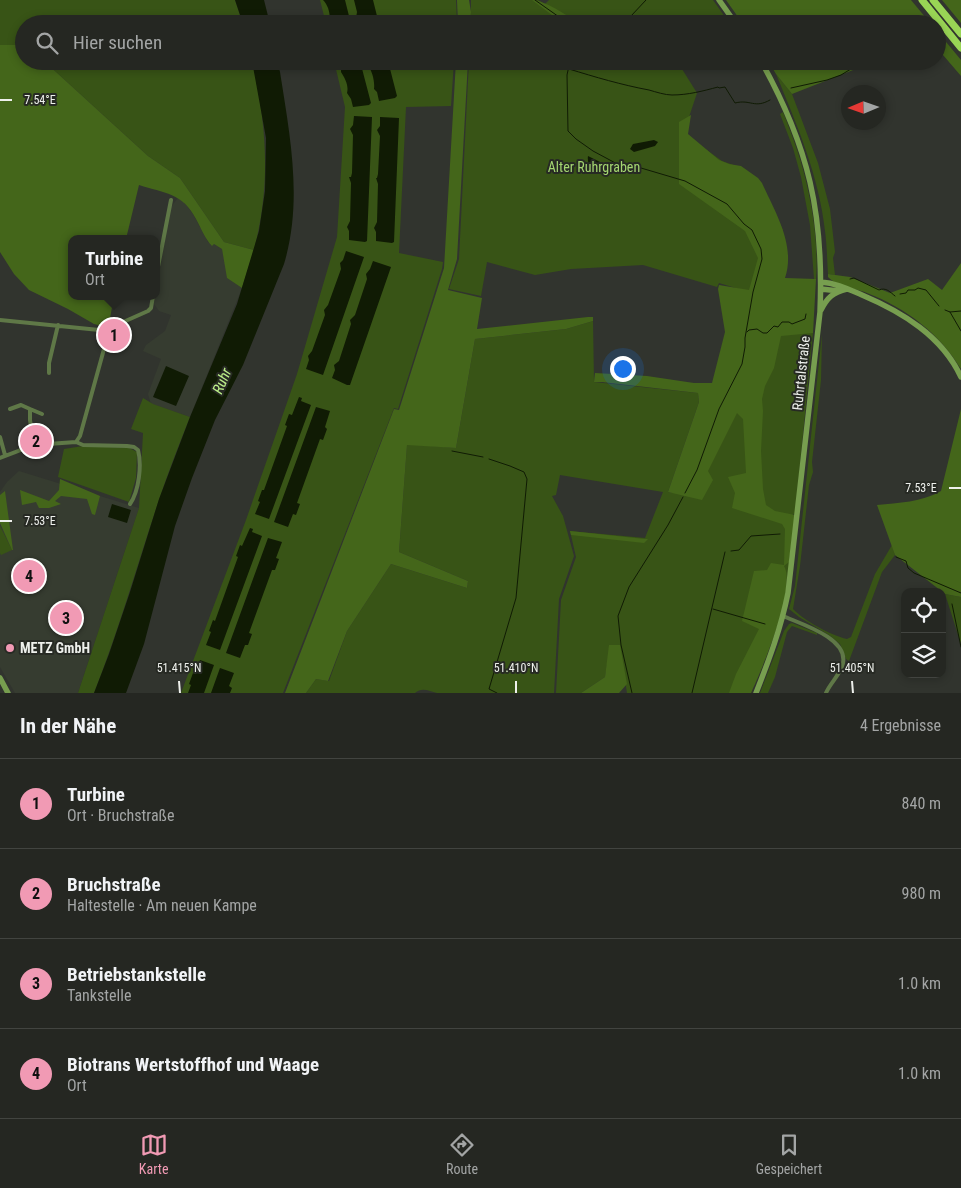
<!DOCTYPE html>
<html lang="de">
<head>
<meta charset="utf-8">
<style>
  body { margin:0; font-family:"Roboto Condensed",sans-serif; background:#2d2f2a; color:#f1f3f6 }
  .controls { position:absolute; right:15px; bottom:15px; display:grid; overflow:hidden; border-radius:10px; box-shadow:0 2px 8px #0003 }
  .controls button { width:45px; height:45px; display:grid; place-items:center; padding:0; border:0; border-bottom:1px solid #424440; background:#252722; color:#f1f3f6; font:25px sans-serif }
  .compass { position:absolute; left:841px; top:85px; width:45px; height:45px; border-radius:50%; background:#252722; box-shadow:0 2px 8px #0003; rotate:268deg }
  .you { position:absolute; left:622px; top:368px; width:18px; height:18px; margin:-12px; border:4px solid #fff; border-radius:50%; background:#1a73e8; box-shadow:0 0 0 8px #1a73e833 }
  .badge { display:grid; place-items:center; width:32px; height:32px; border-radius:50%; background:#f19ab4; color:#111; font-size:16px; font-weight:700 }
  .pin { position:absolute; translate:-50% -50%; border:2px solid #fff; box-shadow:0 1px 5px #0006 }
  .popup { position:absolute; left:68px; top:235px; width:92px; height:65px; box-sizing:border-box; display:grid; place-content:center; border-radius:10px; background:#252722; filter:drop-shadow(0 1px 4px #0005); font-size:16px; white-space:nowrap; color:#a3a5a5 }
  .popup b { font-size:19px; color:#f1f3f6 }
  .popup::after { content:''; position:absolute; left:50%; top:100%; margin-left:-10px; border:10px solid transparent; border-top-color:#252722 }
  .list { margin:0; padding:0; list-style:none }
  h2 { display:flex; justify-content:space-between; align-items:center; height:65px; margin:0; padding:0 20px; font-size:21px }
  h2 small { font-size:16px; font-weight:400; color:#a3a5a5 }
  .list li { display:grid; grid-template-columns:32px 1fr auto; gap:15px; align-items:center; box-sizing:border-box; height:90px; padding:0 20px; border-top:1px solid #424440 }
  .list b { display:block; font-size:19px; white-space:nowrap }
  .list p { margin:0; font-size:16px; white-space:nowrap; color:#a3a5a5 }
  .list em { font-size:16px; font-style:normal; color:#a3a5a5 }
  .icon { flex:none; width:28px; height:28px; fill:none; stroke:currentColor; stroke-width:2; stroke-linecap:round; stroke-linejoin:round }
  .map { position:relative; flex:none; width:961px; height:693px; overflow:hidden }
  .search { position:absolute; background:#252722; box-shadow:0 2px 8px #0003; left:15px; right:15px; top:15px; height:55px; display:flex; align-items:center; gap:12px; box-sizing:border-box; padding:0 18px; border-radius:28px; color:#a3a5a5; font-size:19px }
  .sheet { height:425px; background:#252722 }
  nav { display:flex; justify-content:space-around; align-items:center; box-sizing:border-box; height:70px; border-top:1px solid #424440; background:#252722; font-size:14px; color:#a3a5a5 }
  nav a { display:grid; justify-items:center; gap:2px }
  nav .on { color:#f19ab4 }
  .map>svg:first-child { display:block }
  .built { fill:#363c30 }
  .green { fill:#385416 }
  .forest { fill:#44661a }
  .water { fill:#101b04 }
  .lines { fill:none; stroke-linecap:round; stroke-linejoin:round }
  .stream { stroke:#101b04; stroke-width:1 }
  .street { stroke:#5f7847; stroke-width:4 }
  .secondary { stroke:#779e4f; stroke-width:5.5 }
  .highway { stroke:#99d555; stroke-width:7 }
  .ticks { fill:none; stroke:#eef0ec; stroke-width:2 }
  .poi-dot { fill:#f19ab4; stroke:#272a24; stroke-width:2 }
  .labels { text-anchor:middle; stroke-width:4; stroke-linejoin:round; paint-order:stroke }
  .park-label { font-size:14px; fill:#a4d671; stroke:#272a24 }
  .street-label { font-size:14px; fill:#eef0ec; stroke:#272a24 }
  .poi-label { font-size:14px; font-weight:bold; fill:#eef0ec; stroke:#272a24; text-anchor:start }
  .water-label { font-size:15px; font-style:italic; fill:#bdf08a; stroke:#272a24 }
  .ticks-label { font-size:12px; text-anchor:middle; fill:#eef0ec; stroke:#272a24; stroke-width:4; stroke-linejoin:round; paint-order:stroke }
</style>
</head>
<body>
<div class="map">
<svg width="961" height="693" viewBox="0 0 961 693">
  <rect width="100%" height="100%" fill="#31342e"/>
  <path class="built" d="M178 198 184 202 193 214 208 242 212 246 214 244 222 249 227 270V278L242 288 190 417 152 404 150 401 148 394 161 359 143 351 146 345 165 331 171 315 159 311 152 301 154 296H156L157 287 170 208Z
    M19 471 139 508 78 693H15L0 667V492L7 482Z"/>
  <path class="green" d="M0 0H235L243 24H24V45H0Z
    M320 0H456L457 24H326Z
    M471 0H538L545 4 549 0H713L725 17 713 24H471Z
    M44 61H252C267 127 271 184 254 250L224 242 180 178 148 156Z
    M334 61H454L451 106 406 107 399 253 443 262 442 269 398 409 394 408 283 693H181L246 520 297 374 337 237 345 107Z
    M469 61H677L697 93 686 126V135L722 161 736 166 771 206 783 230 779 282 811 333H813L795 515 793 514 789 549V570L751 693H627L625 680 610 645 605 677 581 693H556L561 600 576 557 570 531 645 538 663 492 560 475 556 495 552 496 563 516 574 556 559 599 554 693H437C429 691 422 687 415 693H306L316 679 329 681 347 631 391 564 467 588 468 581 399 552 407 444 456 448 475 339 566 329 593 321 594 382 698 393 699 402 668 492 673 493 712 387 739 289 719 283 717 287 643 265 571 269 535 275 487 262 481 296 449 289 459 259Z
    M776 74 792 94 818 163 830 209 835 252 833 258 835 275 828 274C827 259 827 245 825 231 819 176 797 125 776 74Z
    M783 112C789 127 795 143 800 159 811 195 819 242 816 279H814L810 225 801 177 793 148 780 114Z
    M822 334 821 380 812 462 813 472 809 485 800 566 793 609C805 621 830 635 847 639L851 637 875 574 892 545 895 555 882 572 849 661 846 659 840 644 829 635 799 617 789 609 795 586Z
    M143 398 153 404 190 417C179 445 168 472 159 500 137 565 119 630 94 693H78L139 508 143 433 131 429Z
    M83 446 129 448 137 452 136 478 129 502 58 477 64 449Z
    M0 526 12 550 1 555 0 553Z
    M945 594 961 597V644Z
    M792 623 817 633V635L792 626 787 632 775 677 768 693H760L784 631 789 624Z"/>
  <path class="forest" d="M457 0H469L471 12 470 24H458Z
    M532 0C544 0 569 16 579 24H564Z
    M726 0H911L931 24H743Z
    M942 0H961V23Z
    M937 31 961 60V76L937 48Z
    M0 45H24V61H44L148 156 180 178 224 242 254 250 242 288 227 278 222 249 214 244 212 246C205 239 201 228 196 219 183 193 164 193 139 185L126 239H72V296H114L109 324 106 327 94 324 68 309 29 290 14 274 0 252Z
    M456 61H468L457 259 448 290 482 298 477 329 588 317H593V321L566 329 475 339 456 448 407 445 399 552 468 581 467 588 391 564 347 631 328 681 316 679 306 693H285L394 409 399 410 444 268Z
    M768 61H876L792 94 776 74Z
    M691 115 688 134 719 160 729 164 741 166 758 178 762 183C775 212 796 245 785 278L816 279 813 333 781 336 774 368 765 386 762 399 763 411 761 451 763 489 766 505 775 511 795 515 789 562 784 566C797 588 762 669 751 693H729L736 674 759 629 742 621 754 571 767 570 771 563 784 565 785 529 782 524 732 508 735 493 728 477 746 473 743 419 737 413 708 471 713 480 702 500 668 492 699 402 698 393 602 382H594L595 373 647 376 694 383H712L725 332 718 289 719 285 749 290 758 258 745 231 679 184V122Z
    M961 263V369C939 333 906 308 867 293 855 288 836 286 828 277V274L850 277 890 293 928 279 942 290Z
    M961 409V597L945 594 895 555 877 505C898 503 922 502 941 491Z
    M60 479 100 496 95 515 92 514 87 499 61 496 55 501 61 504 49 508H39L36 502 22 505 20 490 49 501 59 490Z
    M5 491 13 550H12L0 523V495Z
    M570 531 645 539H648L644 543 571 535Z
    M609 645H620L627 684 619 693H581L605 677Z"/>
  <path class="water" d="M235 0H264L270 24H243Z
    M323 0H345L351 24H329C331 16 329 6 323 0Z
    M354 0H373L379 24H360L357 18H356L357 12Z
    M252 61H277L280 72C290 136 303 201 284 264L243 365 215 420 192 478 175 526 144 644 126 693H94L109 654 130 592 159 499 190 417 237 304 259 231 265 191 266 138Z
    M341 61H360L371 103 369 105 353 107 351 99 347 93C349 86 345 78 341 72Z
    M368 61H388L397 96 395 98 379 101 377 92 374 89C375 81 372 71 368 65Z
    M354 116 372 117 367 241 365 242 349 240V231L347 227 350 221 351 183 349 177H351L352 173 353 135 350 129 353 125Z
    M380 117 399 118 394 242 392 243 376 241V232L374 228 377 222 378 184 376 178H377L378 174 380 136 377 130 380 126Z
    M654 140 658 142 655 146 634 152 630 149 633 144Z
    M588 156 610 167V172C599 173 586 169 588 156Z
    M346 251 364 257 323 375 306 369 309 360 308 356 312 351 325 315 324 310 328 305 341 269 340 263 343 260Z
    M373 261 391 267 350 385H347L332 378 335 370 334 365 339 361 351 324 350 320 355 315 367 279 366 274 370 269Z
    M166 366 189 376 176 406 153 397Z
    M299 397 302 398 301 401 311 405 269 519 255 514 260 502 258 501 262 490H264L287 426 285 425 289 414 292 415Z
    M316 407 330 411 325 427 327 429 323 440 320 439 297 503 300 504 296 515 293 514 288 527 274 522Z
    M112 504 131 510 127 523 108 517Z
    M250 528 253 529 252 532 262 536 220 650 206 645 211 632 209 631 213 620 215 621 238 557 236 556 240 545 242 546Z
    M268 538 282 542 276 558 279 559 275 570H272L249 633 252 634 248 645H245L240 658 226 653Z
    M200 660 214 665 204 693H188L191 685 189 684 193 673 195 674Z
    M220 668 234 673 229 686 232 688 230 693H211Z"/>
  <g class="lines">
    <path class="stream" d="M535 0 569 24
      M610 24 631 16 646 0
      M570 61 567 75 568 131 576 139 593 151 621 166 641 168 685 181 727 204 744 224 752 230 761 249 762 259 753 292 745 338V347L742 364 719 409 697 470 685 493
      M569 69C595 77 622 85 649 90 656 92 665 95 672 95 688 95 703 91 718 87L719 88 725 87 735 103C751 99 754 109 770 100
      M791 88 827 80 841 75 864 61
      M850 279 854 278 879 290C886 287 890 292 895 296
      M900 294 906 293 908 290H915L918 288 926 290 939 306
      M945 310 950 312 961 311
      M950 312 961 331
      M747 332 749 330 757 329 763 333H767L774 326 778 327 782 322H789L792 324 805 319 806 314
      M452 451 483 457
      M489 459 510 466 524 472 527 479 516 598 489 689 497 693
      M731 551 739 550 751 536 780 534
      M896 557 906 561 908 568 914 573 961 593
      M952 604 961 647
      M713 609 765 624
      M632 693 621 645 618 616 629 587 668 525 683 497
      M692 693 725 552"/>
    <path class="street" d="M156 277 171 200
      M0 320 109 331
      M49 373V363L58 325
      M10 409 21 405 30 409
      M0 437 5 455
      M76 442 83 445 127 446 134 447 138 450C142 465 139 491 130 504
      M34 445 30 420V409L42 414
      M0 458 34 445 76 442 80 436 109 331 112 327 148 311 151 308 153 296
      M783 616C801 624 848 638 843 663 841 674 830 683 826 693"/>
    <path class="secondary" d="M719 0 736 24
      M821 282C836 283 848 289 862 295 902 312 942 336 961 377
      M821 289 839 291
      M821 310C827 298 833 292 847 289
      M0 678 8 693
      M756 693C769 660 781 628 788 593L820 312C824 214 809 147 761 61"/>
    <path class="highway" d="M922 0 961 48
      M933 0 961 34"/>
  </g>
  <path class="ticks" d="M0 100H12M949 488H961M0 521H12M179 681 180 693M516 681V693M852 681 853 693"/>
  <circle class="poi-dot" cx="10" cy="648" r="5"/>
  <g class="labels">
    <g class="park-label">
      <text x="594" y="172">Alter Ruhrgraben</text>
    </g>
    <g class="street-label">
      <text transform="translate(801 373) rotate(-84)" y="5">Ruhrtalstraße</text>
    </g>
    <g class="poi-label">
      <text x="20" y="653">METZ GmbH</text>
    </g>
    <g class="water-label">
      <text transform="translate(222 381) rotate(-67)" y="5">Ruhr</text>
    </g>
  </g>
  <g class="ticks-label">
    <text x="40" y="104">7.54°E</text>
    <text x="921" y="492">7.53°E</text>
    <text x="40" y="525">7.53°E</text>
    <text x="179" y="672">51.415°N</text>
    <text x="516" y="672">51.410°N</text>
    <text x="852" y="672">51.405°N</text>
  </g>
</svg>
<div class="controls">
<button><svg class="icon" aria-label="locate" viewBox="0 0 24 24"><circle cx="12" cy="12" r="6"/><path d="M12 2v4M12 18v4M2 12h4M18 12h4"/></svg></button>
<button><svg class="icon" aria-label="layers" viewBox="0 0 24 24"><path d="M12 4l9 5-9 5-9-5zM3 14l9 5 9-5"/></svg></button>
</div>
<svg class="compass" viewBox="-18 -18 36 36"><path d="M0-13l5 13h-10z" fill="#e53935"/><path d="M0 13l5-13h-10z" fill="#a3a5a5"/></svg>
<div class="you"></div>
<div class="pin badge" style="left:114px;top:335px">1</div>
<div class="popup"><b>Turbine</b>Ort</div>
<div class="pin badge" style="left:36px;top:441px">2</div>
<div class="pin badge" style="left:66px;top:618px">3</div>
<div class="pin badge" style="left:29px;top:576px">4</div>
<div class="search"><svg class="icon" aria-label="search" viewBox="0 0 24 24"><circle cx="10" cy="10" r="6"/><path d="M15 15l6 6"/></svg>Hier suchen</div>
</div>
<section class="sheet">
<h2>In der Nähe<small>4 Ergebnisse</small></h2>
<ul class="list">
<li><span class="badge">1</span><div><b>Turbine</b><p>Ort · Bruchstraße</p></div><em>840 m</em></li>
<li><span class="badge">2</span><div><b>Bruchstraße</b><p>Haltestelle · Am neuen Kampe</p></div><em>980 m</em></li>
<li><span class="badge">3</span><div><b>Betriebstankstelle</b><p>Tankstelle</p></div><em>1.0 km</em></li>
<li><span class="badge">4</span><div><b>Biotrans Wertstoffhof und Waage</b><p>Ort</p></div><em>1.0 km</em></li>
</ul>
</section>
<nav>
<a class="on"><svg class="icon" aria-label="map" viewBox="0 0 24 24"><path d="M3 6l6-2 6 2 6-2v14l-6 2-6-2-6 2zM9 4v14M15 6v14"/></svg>Karte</a>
<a><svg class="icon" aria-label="directions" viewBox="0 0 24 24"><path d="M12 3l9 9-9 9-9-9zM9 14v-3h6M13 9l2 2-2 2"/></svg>Route</a>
<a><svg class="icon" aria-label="saved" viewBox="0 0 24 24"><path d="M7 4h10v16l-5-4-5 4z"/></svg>Gespeichert</a>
</nav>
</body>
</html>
